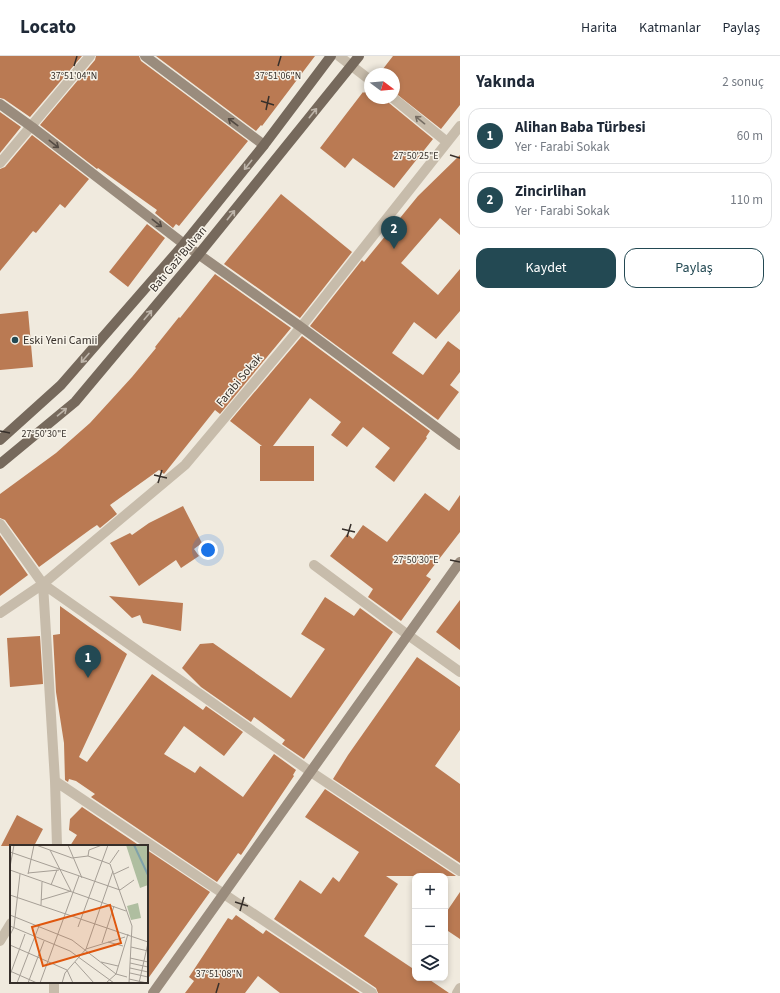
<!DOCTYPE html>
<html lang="tr">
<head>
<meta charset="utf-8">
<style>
  body { margin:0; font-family:"Source Sans 3",sans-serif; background:#f2f2f3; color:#1f2937 }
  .controls { position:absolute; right:12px; bottom:12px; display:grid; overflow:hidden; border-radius:8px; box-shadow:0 2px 6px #0003 }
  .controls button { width:36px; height:36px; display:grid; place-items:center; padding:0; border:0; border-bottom:1px solid #e0e1e3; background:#fff; color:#1f2937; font:20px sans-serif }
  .compass { position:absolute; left:364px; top:12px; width:36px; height:36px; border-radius:50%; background:#fff; box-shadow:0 2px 6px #0003; rotate:106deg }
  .you { position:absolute; left:208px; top:494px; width:14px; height:14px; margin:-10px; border:3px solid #fff; border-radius:50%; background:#1a73e8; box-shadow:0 0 0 6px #1a73e833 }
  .badge { display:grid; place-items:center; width:26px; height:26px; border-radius:50%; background:#234953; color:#fff; font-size:13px; font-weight:700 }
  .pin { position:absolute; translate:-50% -33px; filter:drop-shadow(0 1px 2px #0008) }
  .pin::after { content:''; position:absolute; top:21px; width:14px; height:12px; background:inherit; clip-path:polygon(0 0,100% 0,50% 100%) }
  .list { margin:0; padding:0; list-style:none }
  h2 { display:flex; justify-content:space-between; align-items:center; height:52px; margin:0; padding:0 16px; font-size:17px }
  h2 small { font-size:13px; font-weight:400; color:#747a83 }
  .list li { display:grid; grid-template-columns:26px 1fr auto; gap:12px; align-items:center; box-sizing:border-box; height:56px; margin:0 8px 8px; padding:0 8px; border:1px solid #e0e1e3; border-radius:12px }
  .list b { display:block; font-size:15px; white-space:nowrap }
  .list p { margin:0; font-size:13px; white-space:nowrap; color:#747a83 }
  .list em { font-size:13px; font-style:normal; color:#747a83 }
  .actions { display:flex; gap:8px; padding:12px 16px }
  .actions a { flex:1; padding:9px 0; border:1px solid #234953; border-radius:12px; text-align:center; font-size:14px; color:#234953 }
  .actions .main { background:#234953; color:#fff }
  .icon { flex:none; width:22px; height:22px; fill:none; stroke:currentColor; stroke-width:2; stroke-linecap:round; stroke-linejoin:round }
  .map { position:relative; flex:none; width:460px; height:937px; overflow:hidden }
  header { display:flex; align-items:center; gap:24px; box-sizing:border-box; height:56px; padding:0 20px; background:#fff; border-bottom:1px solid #e0e1e3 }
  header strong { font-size:19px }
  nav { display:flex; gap:22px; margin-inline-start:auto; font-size:14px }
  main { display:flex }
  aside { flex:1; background:#fff }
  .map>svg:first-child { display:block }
  .building { fill:#ba7a53 }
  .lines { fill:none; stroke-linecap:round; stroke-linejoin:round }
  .street { stroke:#c7bcab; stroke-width:10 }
  .secondary { stroke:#9a8c7d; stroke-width:10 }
  .primary { stroke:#76695c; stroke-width:10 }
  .oneway { stroke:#beb5aa }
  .oneway2 { stroke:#776e64 }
  .oneway3 { stroke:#544b43 }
  .ticks { fill:none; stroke:#362f2a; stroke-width:1.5 }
  .poi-dot { fill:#234953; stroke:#f8f4ea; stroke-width:1.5 }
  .labels { text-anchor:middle; stroke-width:3; stroke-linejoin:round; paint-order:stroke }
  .street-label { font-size:12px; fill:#362f2a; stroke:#f8f4ea }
  .poi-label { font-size:12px; fill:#362f2a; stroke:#f8f4ea; text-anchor:start }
  .inset-river { fill:none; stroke:#80a2aa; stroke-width:2 }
  .inset-road { fill:none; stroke:#a69f96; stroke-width:1 }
  .view { fill:#df570e; fill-opacity:0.15; stroke:#df570e; stroke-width:2 }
  .inset-edge { fill:none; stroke:#362f2a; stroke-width:2 }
  .ticks-label { font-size:10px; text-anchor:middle; fill:#362f2a; stroke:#f8f4ea; stroke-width:3; stroke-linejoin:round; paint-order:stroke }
</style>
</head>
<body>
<header>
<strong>Locato</strong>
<nav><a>Harita</a><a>Katmanlar</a><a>Paylaş</a></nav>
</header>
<main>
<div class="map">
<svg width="460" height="937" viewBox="0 0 460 937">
  <rect width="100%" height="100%" fill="#f0eade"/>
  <path class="building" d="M0 0H82L30 61 4 43 0 42Z
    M96 0H139L141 5 248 85 179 170 176 168 173 172 155 157 157 154 98 112 97 113 40 69 95 4Z
    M156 0H315L262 70 261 69 256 75Z
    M393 0H460V49L441 73 394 36V18H379Z
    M370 30V42H387L389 47 433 83 394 132 353 102 345 112 320 92 363 36 364 37Z
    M0 56 21 71 0 97Z
    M32 79 89 123 65 152 60 148 36 177 33 175 0 215V113L5 111Z
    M460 99V179L440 162 401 207 438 239 460 213V255L436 283 414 266 392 297 423 319 448 285 460 294V316L450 329 459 336 438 364 310 270 362 204 364 206 418 140Z
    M281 138 352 196 300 262 224 208Z
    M147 168 165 182 128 231 109 216Z
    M215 218 291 272 220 358 215 354 164 418 159 414 110 449 117 458 100 472 97 469 91 473 39 511 5 464 0 462V438L56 397 90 367 132 321 156 292 155 291 179 261 180 262Z
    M28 255 33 311 0 314V258Z
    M302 280 430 375 426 381 427 382 394 426 375 411 390 392 363 371 347 391 331 379 341 366 310 342 273 390H314V425H260V390H262L230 365Z
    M425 437 449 455 460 439V476L426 520 431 523 401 565 368 541 373 533 330 500 347 478 353 483 363 469 387 486Z
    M183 450 202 487 194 493 199 500 181 512 176 504 139 530 110 487 130 477 132 479 149 467Z
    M0 479 28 519 0 540Z
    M109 540 183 547 181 575 143 567 140 559 132 562Z
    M325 541 354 560 360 552 393 576 304 703 282 688 285 684 254 661 251 666 201 631 182 612 200 588 213 587 291 642 325 593 301 578Z
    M460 544V594L436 576Z
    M60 550 127 598 79 701 87 706 152 618 203 654 206 650 243 676 224 700 184 670 164 698 195 717 200 710 243 741 274 698 296 714 293 719 294 720 241 799 238 797 217 826 91 741 95 738 76 725 69 723 68 726 65 724 64 687 56 636 53 579 60 578Z
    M40 580 43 628 10 631 7 582Z
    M417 601 460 631V674L435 710 460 728V807L333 723 348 699Z
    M325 733 456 820H386L398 828 364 880 415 914V922H427L449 937H378L376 932 274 863 300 824 321 838 333 821 339 826 359 796 305 761Z
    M82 751 140 790H70L77 779 69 774 70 763Z
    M17 759 43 773 34 790H1Z
    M147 794 210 836 147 924Z
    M460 836V883L445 873V858Z
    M236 859 263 878 266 874 360 937H280L258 920 245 937H185L194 925 189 921 228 862 232 864Z"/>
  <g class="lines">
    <path class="street" d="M339 0 370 24
      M393 42 447 86
      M0 107 90 0
      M0 468 43 528 311 716 460 815
      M314 509 408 579 460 616
      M43 528 55 725 57 790
      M0 557 43 528 185 409 301 271 460 70
      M55 725 372 937
      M0 885 11 867
      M54 937V926
      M457 937 460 932"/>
    <path class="secondary" d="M145 0 264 89
      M0 48 32 71 184 188 301 271 460 389
      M153 937 460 506"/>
    <path class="primary" d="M0 384 61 329 184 188 264 89 331 0
      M0 408 75 346 199 198 359 0"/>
  </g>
  <defs><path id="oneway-shaft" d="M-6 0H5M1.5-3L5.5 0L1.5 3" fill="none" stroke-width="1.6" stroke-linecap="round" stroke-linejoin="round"/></defs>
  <g class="oneway">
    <use href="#oneway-shaft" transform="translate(313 57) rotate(-51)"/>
    <use href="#oneway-shaft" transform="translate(248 109) rotate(129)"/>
    <use href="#oneway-shaft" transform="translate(231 159) rotate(-51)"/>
    <use href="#oneway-shaft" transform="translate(148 259) rotate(-50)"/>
    <use href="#oneway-shaft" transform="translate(85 302) rotate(131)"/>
    <use href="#oneway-shaft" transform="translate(62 356) rotate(-40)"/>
  </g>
  <use class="oneway2" href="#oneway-shaft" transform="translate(420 64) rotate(-141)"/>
  <g class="oneway3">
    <use href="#oneway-shaft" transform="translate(233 66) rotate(-143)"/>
    <use href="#oneway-shaft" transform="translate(54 88) rotate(38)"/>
    <use href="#oneway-shaft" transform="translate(157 167) rotate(38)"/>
  </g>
  <path class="ticks" d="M74 10 77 0M278 10 281 0M261 45 274 49M266 54 269 40M450 99 460 102M0 375 10 377M154 419 167 422M158 427 162 414M342 473 355 476M347 481 351 468M450 504 460 506M235 846 248 850M240 855 244 841M216 937 219 927"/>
  <circle class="poi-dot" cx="15" cy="284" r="4"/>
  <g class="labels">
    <g class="street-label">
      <text transform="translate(178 203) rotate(-50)" y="4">Batı Gazi Bulvarı</text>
      <text transform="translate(239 324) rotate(-50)" y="4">Farabi Sokak</text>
    </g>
    <g class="poi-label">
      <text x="23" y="288">Eski Yeni Camii</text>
    </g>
  </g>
  <g transform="translate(10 789)">
    <rect width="138" height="138" fill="#f0eade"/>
    <path d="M116 0H138V40L130 43ZM128 58 131 73 121 75 117 61Z" fill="#afbea0"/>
    <path class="inset-river" d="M124 0 138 30"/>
    <path class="inset-road" d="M26 0 62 13 78 11M58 0 72 33M92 0 79 5 78 11 100 19 122 81 119 138M0 7 110 45 124 35M100 18 109 5M0 22 4 0M0 25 116 66M18 28 49 25M18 29 24 0M104 29 119 22M41 40 47 25M0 50 138 97M31 55 61 46 40 5M31 60 32 37M0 70 62 95 106 129 117 132M0 81 60 106 104 138M68 82 98 0M0 90 4 82 10 29M98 97 113 101M92 98 104 61M0 100 57 125 63 138M121 102 138 106M76 104 115 92M120 113 138 117M65 117 84 138M91 117 108 121M120 118 138 122M120 123 138 127M0 126 27 138M120 128 138 132M0 130 15 89M119 134 137 138M7 138 29 81M18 138 34 96M30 138 69 31M52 138 55 128 76 104 103 26M96 138 106 129 118 89M129 138 138 98"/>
    <path class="view" d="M100 60 111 98 33 121 22 82Z"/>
    <rect width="138" height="138" class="inset-edge"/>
  </g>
  <g class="ticks-label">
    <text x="74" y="23">37°51'04"N</text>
    <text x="278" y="23">37°51'06"N</text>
    <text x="416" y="103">27°50'25"E</text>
    <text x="44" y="381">27°50'30"E</text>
    <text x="416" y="507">27°50'30"E</text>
    <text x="219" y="921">37°51'08"N</text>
  </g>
</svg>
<div class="controls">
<button>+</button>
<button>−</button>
<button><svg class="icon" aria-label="layers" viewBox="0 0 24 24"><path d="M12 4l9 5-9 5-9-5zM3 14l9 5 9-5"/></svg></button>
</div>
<svg class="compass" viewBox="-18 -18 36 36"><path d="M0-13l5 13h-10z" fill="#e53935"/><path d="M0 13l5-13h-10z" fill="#747a83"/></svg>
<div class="you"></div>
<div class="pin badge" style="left:88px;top:622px">1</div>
<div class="pin badge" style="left:394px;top:193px">2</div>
</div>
<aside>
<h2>Yakında<small>2 sonuç</small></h2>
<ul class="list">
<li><span class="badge">1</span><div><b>Alihan Baba Türbesi</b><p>Yer · Farabi Sokak</p></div><em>60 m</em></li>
<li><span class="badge">2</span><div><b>Zincirlihan</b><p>Yer · Farabi Sokak</p></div><em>110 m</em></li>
</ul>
<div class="actions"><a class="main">Kaydet</a><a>Paylaş</a></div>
</aside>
</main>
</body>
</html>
